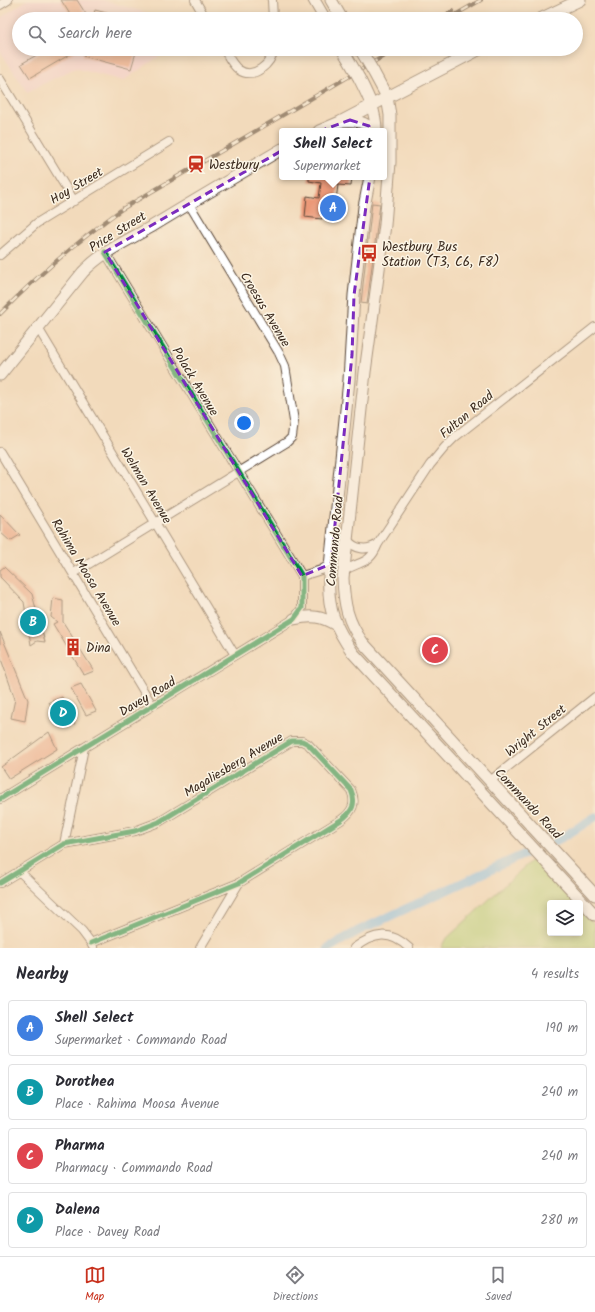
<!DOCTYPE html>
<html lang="en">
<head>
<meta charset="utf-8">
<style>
  body { margin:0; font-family:Kalam,sans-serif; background:#f2f2f3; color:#2b2b33 }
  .controls { position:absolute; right:12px; bottom:12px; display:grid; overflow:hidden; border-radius:4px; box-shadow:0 2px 10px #0003 }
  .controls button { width:36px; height:36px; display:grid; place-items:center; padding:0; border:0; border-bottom:1px solid #e1e1e2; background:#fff; color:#2b2b33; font:20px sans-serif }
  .you { position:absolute; left:244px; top:423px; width:14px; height:14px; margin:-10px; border:3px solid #fff; border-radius:50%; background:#1a73e8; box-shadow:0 0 0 6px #1a73e833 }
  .badge { display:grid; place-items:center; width:26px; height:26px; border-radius:50%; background:#c8321e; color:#fff; font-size:13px; font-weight:700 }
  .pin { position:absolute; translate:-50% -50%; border:2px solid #fff; box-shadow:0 1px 4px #0006 }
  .popup { position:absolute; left:279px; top:128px; width:108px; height:52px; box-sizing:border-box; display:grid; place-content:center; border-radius:4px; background:#fff; filter:drop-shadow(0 1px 3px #0005); font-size:13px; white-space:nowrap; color:#7c7c81 }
  .popup b { font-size:15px; color:#2b2b33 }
  .popup::after { content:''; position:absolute; left:50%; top:100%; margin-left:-8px; border:8px solid transparent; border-top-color:#fff }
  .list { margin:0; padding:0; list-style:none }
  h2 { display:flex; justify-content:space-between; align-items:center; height:52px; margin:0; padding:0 16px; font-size:17px }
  h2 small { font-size:13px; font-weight:400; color:#7c7c81 }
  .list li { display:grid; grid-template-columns:26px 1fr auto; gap:12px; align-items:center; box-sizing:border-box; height:56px; margin:0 8px 8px; padding:0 8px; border:1px solid #e1e1e2; border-radius:4px }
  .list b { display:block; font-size:15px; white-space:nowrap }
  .list p { margin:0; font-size:13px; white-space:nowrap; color:#7c7c81 }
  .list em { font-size:13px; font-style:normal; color:#7c7c81 }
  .icon { flex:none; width:22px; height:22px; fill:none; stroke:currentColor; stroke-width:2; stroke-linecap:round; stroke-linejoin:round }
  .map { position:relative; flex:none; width:595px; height:948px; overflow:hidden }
  .search { position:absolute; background:#fff; box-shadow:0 2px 10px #0003; left:12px; right:12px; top:12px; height:44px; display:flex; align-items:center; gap:10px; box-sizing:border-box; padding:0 14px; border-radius:22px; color:#7c7c81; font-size:15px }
  .sheet { height:308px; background:#fff }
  nav { display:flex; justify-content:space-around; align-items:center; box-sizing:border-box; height:56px; border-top:1px solid #e1e1e2; background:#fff; font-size:11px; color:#7c7c81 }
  nav a { display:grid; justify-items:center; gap:2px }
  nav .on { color:#c8321e }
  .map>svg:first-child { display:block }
  .built { fill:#f6cfd7 }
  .green { fill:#b5d57d; stroke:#78804e }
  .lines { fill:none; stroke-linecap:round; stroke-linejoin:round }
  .canal { stroke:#7abff1; stroke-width:9 }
  .building { fill:#eb9978 }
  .street-casing { stroke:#564436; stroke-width:10 }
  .secondary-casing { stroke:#564436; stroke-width:13 }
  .street { stroke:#fff; stroke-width:8 }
  .secondary { stroke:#fff; stroke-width:11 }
  .rail-casing { stroke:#3b2a1e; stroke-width:4 }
  .rail { stroke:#fcf5e5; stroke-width:2.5; stroke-dasharray:8; stroke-linecap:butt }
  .secondary-bridge-casing { stroke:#564436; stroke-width:13; stroke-linecap:butt }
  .secondary-bridge { stroke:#fff; stroke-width:11 }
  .cycleway-casing { stroke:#fcf5e5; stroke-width:8 }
  .cycleway { stroke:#00873e; stroke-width:5 }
  .marked { fill:none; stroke:#7b2cbf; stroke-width:3; stroke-dasharray:8 5; stroke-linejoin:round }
  .labels { text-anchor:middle; stroke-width:3; stroke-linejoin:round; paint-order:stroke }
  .poi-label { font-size:13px; fill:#3b2a1e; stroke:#fcf5e5; text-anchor:start }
  .street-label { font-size:13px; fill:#3b2a1e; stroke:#fcf5e5 }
</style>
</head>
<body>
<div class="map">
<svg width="595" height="948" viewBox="0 0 595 948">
  <rect width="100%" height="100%" fill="#fcf5e5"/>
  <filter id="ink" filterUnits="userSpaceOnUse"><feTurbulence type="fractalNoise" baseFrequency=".025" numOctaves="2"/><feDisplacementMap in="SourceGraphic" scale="8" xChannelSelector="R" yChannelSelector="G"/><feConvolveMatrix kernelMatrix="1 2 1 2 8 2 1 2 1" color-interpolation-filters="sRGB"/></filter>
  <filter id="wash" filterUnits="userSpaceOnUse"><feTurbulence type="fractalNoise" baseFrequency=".012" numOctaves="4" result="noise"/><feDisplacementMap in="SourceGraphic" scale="16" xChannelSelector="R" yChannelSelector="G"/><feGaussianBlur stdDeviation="0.9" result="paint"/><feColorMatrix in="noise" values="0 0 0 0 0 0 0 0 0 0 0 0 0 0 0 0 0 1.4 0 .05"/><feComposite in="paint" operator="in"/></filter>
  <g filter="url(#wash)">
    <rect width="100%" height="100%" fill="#f2dabb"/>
    <path class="built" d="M27 0H103L167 19H19V49H160L158 57 123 81 75 68 27 92 0 51V18Z"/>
    <path class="green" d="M534 858 575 903H550V933H580V909L595 925V948H441L445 940Z"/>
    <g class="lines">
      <path class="canal" d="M555 841 563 837 595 817
        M328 948 360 930 527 853"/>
    </g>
    <g id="blocks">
      <path class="building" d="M61 0H77L89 19H73Z
        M95 10 122 17V19H92Z
        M47 49H79L30 78 21 64Z
        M85 49H137L131 69 83 56Z
        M309 177H352L351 186 338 185 336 200H343L341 216H334V217L323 216 322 219 305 217 307 196 319 198 321 183 309 181Z
        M372 203 380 204 367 304 361 303Z
        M0 514 20 535 10 541 0 532Z
        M4 567 32 594 45 642 37 641 31 645 24 602 0 577V570Z
        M53 598 63 600V622L94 671 84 675 53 624 57 622 51 617Z
        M0 632 28 700 25 721 11 718 15 699 0 656Z
        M439 639 447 649 431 662 423 652Z
        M81 684 96 711 86 715 71 688Z
        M62 697 75 724H67L64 726 49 702Z
        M49 732 57 749 9 779 1 767Z"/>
    </g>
  </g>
  <g filter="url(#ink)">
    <use href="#blocks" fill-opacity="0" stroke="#564436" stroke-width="1"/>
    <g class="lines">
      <g class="street-casing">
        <path id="street" d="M195 0 206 19
          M272 0 273 19
          M0 5 8 0
          M224 49C228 56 232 65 239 70 254 80 271 64 274 49
          M0 79 74 201
          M0 255 37 223 169 142
          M38 328 235 655
          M0 452 152 705
          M347 539C355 550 367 551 378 544
          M344 571C360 560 369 566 378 544L430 465 445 447 455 437 595 327
          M74 573 287 442 292 437 294 421 285 366 279 353 189 204
          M302 576 321 570 331 564
          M490 781 595 697
          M0 799 294 619 302 608V576L105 252
          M64 844 84 748
          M19 871 82 931 91 943 93 947
          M0 883 64 844 135 831 159 822 292 741H302L308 744 351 790C357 804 352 812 341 820L239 883 91 943
          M200 948 239 883
          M354 948C374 933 390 930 409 948"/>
      </g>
      <g class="secondary-casing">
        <path id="secondary" d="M314 0 325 19
          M331 0 342 19
          M540 19 580 0
          M342 49 347 57
          M373 71 387 97 390 115V162L385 225 365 372 343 578C344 604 347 621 363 643L595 895
          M359 78C368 96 376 111 376 131
          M343 121C355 120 365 121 373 131
          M319 131 340 122 480 49
          M370 177 364 207 354 295 349 380 329 576C327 609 335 627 353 653L496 808 595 915
          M0 375 83 272C103 251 127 241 151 227 195 200 238 175 282 149
          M294 619C312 615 321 616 336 625"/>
      </g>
      <use href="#street" class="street"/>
      <use href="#secondary" class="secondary"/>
      <g class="rail-casing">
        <path id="rail" d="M439 19 453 11
          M448 19 481 0
          M0 314C37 276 78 241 122 209L396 49"/>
      </g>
      <use href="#rail" class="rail"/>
      <g class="secondary-bridge-casing">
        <path id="secondary-bridge" d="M360 49 373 71
          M347 57 359 78"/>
      </g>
      <use href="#secondary-bridge" class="secondary-bridge"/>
      <g class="cycleway-casing">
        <path id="cycleway" d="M0 799 294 619 302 608V576L105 252
          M0 883 64 844 135 831 159 822 292 741H302L308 744 351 790C357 804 352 812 341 820L239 883 91 943"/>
      </g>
      <use href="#cycleway" class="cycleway"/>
    </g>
  </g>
  <path d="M0 0H595V948H0ZM350 120 369 126 375 140 354 295 352 355 331 564 302 576 105 252 309 135Z" fill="#f2dabb" fill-opacity=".55" fill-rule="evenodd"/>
  <path class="marked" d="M350 120 369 126 375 140 354 295 352 355 331 564 302 576 105 252 309 135Z"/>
  <defs>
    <g id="station-bare" transform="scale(1.38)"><path d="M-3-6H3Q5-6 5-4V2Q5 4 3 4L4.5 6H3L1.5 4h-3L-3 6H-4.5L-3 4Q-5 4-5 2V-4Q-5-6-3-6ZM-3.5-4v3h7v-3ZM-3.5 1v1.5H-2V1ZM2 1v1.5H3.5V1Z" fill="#c8321e" stroke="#fcf5e5" stroke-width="2.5" paint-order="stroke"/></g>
    <g id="bus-bare" transform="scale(1.38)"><path d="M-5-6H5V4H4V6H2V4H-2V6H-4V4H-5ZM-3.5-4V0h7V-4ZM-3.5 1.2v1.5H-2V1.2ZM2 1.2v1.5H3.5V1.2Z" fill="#c8321e" stroke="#fcf5e5" stroke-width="2.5" paint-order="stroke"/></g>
    <g id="building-bare" transform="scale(1.38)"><path d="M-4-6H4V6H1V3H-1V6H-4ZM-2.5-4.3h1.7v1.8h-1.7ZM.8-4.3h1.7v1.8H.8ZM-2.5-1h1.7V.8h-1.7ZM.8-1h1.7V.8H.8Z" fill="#c8321e" stroke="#fcf5e5" stroke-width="2.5" paint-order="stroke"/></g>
  </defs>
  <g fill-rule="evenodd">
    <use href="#station-bare" x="196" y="164"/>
    <use href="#bus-bare" x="369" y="253"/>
    <use href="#building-bare" x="73" y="647"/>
  </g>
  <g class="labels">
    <g class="poi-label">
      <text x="209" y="169">Westbury</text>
      <text x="382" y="251">Westbury Bus<tspan x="382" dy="15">Station (T3, C6, F8)</tspan></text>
      <text x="86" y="652">Dina</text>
    </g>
    <g class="street-label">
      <text transform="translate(76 185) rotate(-31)" y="5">Hoy Street</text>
      <text transform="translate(117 231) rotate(-32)" y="5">Price Street</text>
      <text transform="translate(266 309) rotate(59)" y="5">Croesus Avenue</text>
      <text transform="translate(196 381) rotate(59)" y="5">Polack Avenue</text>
      <text transform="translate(466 414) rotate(-40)" y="5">Fulton Road</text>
      <text transform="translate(147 485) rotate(59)" y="5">Welman Avenue</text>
      <text transform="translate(334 541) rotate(-85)" y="5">Commando Road</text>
      <text transform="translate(87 572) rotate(59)" y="5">Rahima Moosa Avenue</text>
      <text transform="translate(147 696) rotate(-31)" y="5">Davey Road</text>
      <text transform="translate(535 730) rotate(-39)" y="5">Wright Street</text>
      <text transform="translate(233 764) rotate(-31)" y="5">Magaliesberg Avenue</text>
      <text transform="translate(529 803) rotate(47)" y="5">Commando Road</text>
    </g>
  </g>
</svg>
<div class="controls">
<button><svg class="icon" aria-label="layers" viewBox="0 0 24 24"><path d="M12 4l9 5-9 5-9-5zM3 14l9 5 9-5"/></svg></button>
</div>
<div class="you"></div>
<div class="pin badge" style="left:333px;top:208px;background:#3f7fe0">A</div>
<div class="popup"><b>Shell Select</b>Supermarket</div>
<div class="pin badge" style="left:33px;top:622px;background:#0f9aa8">B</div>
<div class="pin badge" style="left:435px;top:650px;background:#e0444e">C</div>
<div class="pin badge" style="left:63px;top:713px;background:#0f9aa8">D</div>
<div class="search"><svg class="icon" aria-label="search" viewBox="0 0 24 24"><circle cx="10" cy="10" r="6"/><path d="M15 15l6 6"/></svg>Search here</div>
</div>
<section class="sheet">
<h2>Nearby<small>4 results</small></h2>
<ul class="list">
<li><span class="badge" style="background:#3f7fe0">A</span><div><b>Shell Select</b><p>Supermarket · Commando Road</p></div><em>190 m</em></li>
<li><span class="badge" style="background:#0f9aa8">B</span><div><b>Dorothea</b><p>Place · Rahima Moosa Avenue</p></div><em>240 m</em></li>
<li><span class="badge" style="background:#e0444e">C</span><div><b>Pharma</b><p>Pharmacy · Commando Road</p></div><em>240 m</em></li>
<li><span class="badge" style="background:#0f9aa8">D</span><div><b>Dalena</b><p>Place · Davey Road</p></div><em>280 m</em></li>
</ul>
</section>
<nav>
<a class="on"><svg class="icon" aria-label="map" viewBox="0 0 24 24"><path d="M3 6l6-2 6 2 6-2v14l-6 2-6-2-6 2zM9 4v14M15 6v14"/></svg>Map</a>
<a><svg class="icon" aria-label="directions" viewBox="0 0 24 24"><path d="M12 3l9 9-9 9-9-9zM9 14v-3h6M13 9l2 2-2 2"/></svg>Directions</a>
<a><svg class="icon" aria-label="saved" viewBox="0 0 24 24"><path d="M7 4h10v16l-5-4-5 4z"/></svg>Saved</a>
</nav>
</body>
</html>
